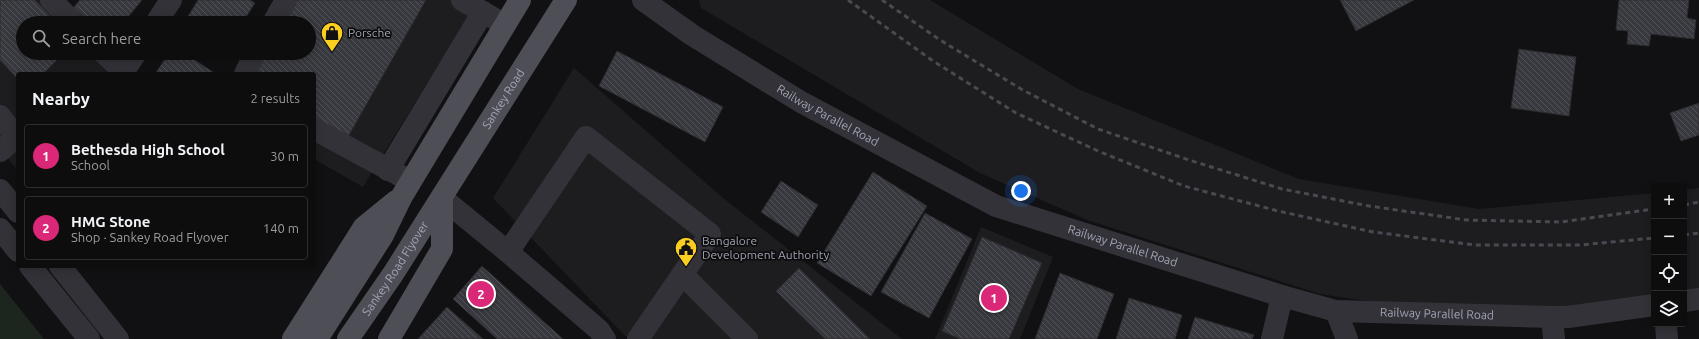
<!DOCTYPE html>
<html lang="en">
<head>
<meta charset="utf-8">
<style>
  body { margin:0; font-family:Ubuntu,sans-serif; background:#1b1b1c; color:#f1f3f6 }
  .controls { position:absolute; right:12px; bottom:12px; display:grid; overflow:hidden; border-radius:4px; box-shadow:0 2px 10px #0003 }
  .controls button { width:36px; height:36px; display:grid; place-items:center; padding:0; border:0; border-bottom:1px solid #2d2d2e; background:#0d0d0e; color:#f1f3f6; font:20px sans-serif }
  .you { position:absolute; left:1021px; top:191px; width:14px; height:14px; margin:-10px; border:3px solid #fff; border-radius:50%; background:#1a73e8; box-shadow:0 0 0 6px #1a73e833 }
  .badge { display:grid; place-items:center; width:26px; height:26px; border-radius:50%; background:#db2777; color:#fff; font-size:13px; font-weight:700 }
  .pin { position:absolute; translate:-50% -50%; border:2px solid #fff; box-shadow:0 1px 4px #0006 }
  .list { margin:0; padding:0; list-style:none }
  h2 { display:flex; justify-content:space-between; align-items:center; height:52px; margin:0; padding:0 16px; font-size:17px }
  h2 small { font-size:13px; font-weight:400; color:#9a9c9e }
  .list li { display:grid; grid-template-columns:26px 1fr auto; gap:12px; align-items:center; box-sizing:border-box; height:64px; margin:0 8px 8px; padding:0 8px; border:1px solid #2d2d2e; border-radius:4px }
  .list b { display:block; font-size:15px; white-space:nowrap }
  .list p { margin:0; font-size:13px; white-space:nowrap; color:#9a9c9e }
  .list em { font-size:13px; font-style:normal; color:#9a9c9e }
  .icon { flex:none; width:22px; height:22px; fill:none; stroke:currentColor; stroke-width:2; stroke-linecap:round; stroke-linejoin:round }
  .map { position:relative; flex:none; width:1699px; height:339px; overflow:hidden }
  .search { position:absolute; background:#0d0d0e; box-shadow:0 2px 10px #0003; left:16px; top:16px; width:300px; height:44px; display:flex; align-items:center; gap:10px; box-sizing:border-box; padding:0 14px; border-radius:22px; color:#9a9c9e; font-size:15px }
  .panel { position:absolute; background:#0d0d0e; box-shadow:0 2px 10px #0003; left:16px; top:72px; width:300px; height:196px; border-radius:4px }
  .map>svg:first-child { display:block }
  .built { fill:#1d1d20 }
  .park { fill:#1d251f }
  .building { fill:url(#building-back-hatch); stroke:#2b2b2f }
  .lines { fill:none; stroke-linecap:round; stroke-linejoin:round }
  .minor { stroke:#323238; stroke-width:22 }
  .major { stroke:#4e4e57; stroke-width:22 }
  .rail { stroke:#494a51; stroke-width:3; stroke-dasharray:5 4; stroke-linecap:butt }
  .labels { text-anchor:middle; stroke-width:3.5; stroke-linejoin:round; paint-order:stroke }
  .poi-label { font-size:12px; fill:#a1a5b4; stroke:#0c0c0d; text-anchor:start }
  .street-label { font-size:12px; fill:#a1a5b4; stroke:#0c0c0d }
</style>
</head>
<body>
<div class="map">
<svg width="1699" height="339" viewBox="0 0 1699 339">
  <defs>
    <pattern id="building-back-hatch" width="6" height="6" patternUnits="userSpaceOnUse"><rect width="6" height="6" fill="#38393e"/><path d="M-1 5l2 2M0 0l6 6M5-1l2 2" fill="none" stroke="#525358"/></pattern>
  </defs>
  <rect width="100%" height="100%" fill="#111113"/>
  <path class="built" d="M0 0H58L82 23H23V53H112L111 74H18V171L0 149Z
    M281 0H469L476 4 363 187 314 159V74L251 53H309V23Z
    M699 0H930L1078 89 1299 179 1479 209 1654 193V298L1603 306H1401L1320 294 1087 220 980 173 701 8Z
    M574 68 722 197 902 339H628L493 198Z
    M1699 188V291L1684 293V190Z
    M981 227 1053 257 1020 339H935Z"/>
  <path class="park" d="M0 284 44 339H0Z"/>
  <path class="building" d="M0 0H35L57 23H23V53H64L43 74H18V79L0 60Z
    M80 0H142L123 23H92L73 8Z
    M198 0H250L255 3 242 23H184Z
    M296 0H426L345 142 314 125V74H254L266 53H309V23H283Z
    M1340 0H1414L1356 31Z
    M1619 0H1689L1687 18 1696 20 1694 39 1651 34 1649 46 1627 44 1628 31 1616 30Z
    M1519 49 1576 57 1569 116 1511 108Z
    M617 51 723 107 705 142 599 86Z
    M169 53H184L216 74H155Z
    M1699 103V135L1681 141 1670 113Z
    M873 172 927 206 871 296 817 263Z
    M781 181 818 205 798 237 761 212Z
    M925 213 972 239 929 318 881 292Z
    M982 237 1042 263 1009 339H960L942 331Z
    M482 266 563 339H497L453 299Z
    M799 268 870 339H825L776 291Z
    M1060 273 1114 294 1097 339H1035Z
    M1129 298 1182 315 1175 339H1116Z
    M447 307 483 339H418Z
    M1195 317 1254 335 1252 339H1188Z"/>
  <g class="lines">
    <g class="minor">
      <path d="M51 0 74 23"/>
      <path d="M462 0 495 19"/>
      <path id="s1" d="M643 0 692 35 801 102 996 206 1282 296 1336 311 1552 317H1568L1654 305"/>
      <path d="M156 23 171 0"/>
      <path d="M273 23 286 0"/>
      <path d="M104 53 124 72"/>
      <path d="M122 74 136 53"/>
      <path d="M245 74 255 53"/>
      <path d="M0 116 16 137"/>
      <path d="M314 129 401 176"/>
      <path d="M0 151 18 136"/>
      <path d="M388 170 483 12"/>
      <path d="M0 190 18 212"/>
      <path d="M442 198 508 252 599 330 605 339"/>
      <path d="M0 229 18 251"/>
      <path d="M508 252 586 137 710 234 638 339"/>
      <path d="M30 266 89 339"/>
      <path d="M60 266 118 339"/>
      <path d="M683 275 747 339"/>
      <path d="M1684 301 1699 299"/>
      <path d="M1336 311 1347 339"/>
      <path d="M1552 317 1554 339"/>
      <path d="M1666 324 1667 339"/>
      <path d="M1272 339 1282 296"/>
    </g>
    <g class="major">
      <path d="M293 339 364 227 396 201"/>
      <path d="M317 339 383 235 402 196 520 0"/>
      <path id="s2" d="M348 339 393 274 566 0"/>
      <path d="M389 339 442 249V198"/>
    </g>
    <path class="rail" d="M848 0 933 61 1016 113 1098 151 1184 186 1278 211 1373 232 1475 245H1580L1654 238
      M882 0 940 40 1021 89 1098 129 1189 160 1282 189 1369 206 1466 220 1561 222 1654 209
      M1684 205 1699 202
      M1684 235 1699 233"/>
  </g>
  <defs>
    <g id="shop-pin" transform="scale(1.15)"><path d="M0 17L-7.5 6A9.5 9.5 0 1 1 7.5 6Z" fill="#facf21" stroke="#0c0c0d"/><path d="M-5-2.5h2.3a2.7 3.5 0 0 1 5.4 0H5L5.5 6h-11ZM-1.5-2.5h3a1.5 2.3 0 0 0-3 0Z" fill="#111"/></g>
    <g id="civic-pin" transform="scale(1.15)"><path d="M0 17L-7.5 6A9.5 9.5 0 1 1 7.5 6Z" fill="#facf21" stroke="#0c0c0d"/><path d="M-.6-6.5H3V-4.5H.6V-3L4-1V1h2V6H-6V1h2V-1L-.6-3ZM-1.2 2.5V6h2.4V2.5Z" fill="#111"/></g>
  </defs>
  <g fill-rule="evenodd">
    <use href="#shop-pin" x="332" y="33"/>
    <use href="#civic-pin" x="686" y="248"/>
  </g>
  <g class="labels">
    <g class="poi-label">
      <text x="348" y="37">Porsche</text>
      <text x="702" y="245">Bangalore<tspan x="702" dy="14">Development Authority</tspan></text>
    </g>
    <g class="street-label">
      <text dy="4" stroke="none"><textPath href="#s2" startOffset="286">Sankey Road</textPath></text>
      <text dy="4" stroke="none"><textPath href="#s1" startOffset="218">Railway Parallel Road</textPath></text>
      <text dy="4" stroke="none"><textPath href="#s1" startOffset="542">Railway Parallel Road</textPath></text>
      <text dy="4" stroke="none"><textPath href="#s2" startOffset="85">Sankey Road Flyover</textPath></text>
      <text dy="4" stroke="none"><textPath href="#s1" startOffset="866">Railway Parallel Road</textPath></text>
    </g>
  </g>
</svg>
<div class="controls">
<button>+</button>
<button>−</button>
<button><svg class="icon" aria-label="locate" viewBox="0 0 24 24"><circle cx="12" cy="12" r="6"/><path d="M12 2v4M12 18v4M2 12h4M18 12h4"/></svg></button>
<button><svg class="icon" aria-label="layers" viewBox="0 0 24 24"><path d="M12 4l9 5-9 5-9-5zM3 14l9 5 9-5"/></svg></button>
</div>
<div class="you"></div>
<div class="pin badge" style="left:994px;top:298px">1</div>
<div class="pin badge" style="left:481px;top:294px">2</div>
<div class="search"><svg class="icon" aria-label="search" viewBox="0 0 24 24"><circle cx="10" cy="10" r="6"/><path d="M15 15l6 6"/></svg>Search here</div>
<section class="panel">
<h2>Nearby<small>2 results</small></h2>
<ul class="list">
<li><span class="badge">1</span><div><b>Bethesda High School</b><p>School</p></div><em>30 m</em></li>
<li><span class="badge">2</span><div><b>HMG Stone</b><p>Shop · Sankey Road Flyover</p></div><em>140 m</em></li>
</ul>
</section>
</div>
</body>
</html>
